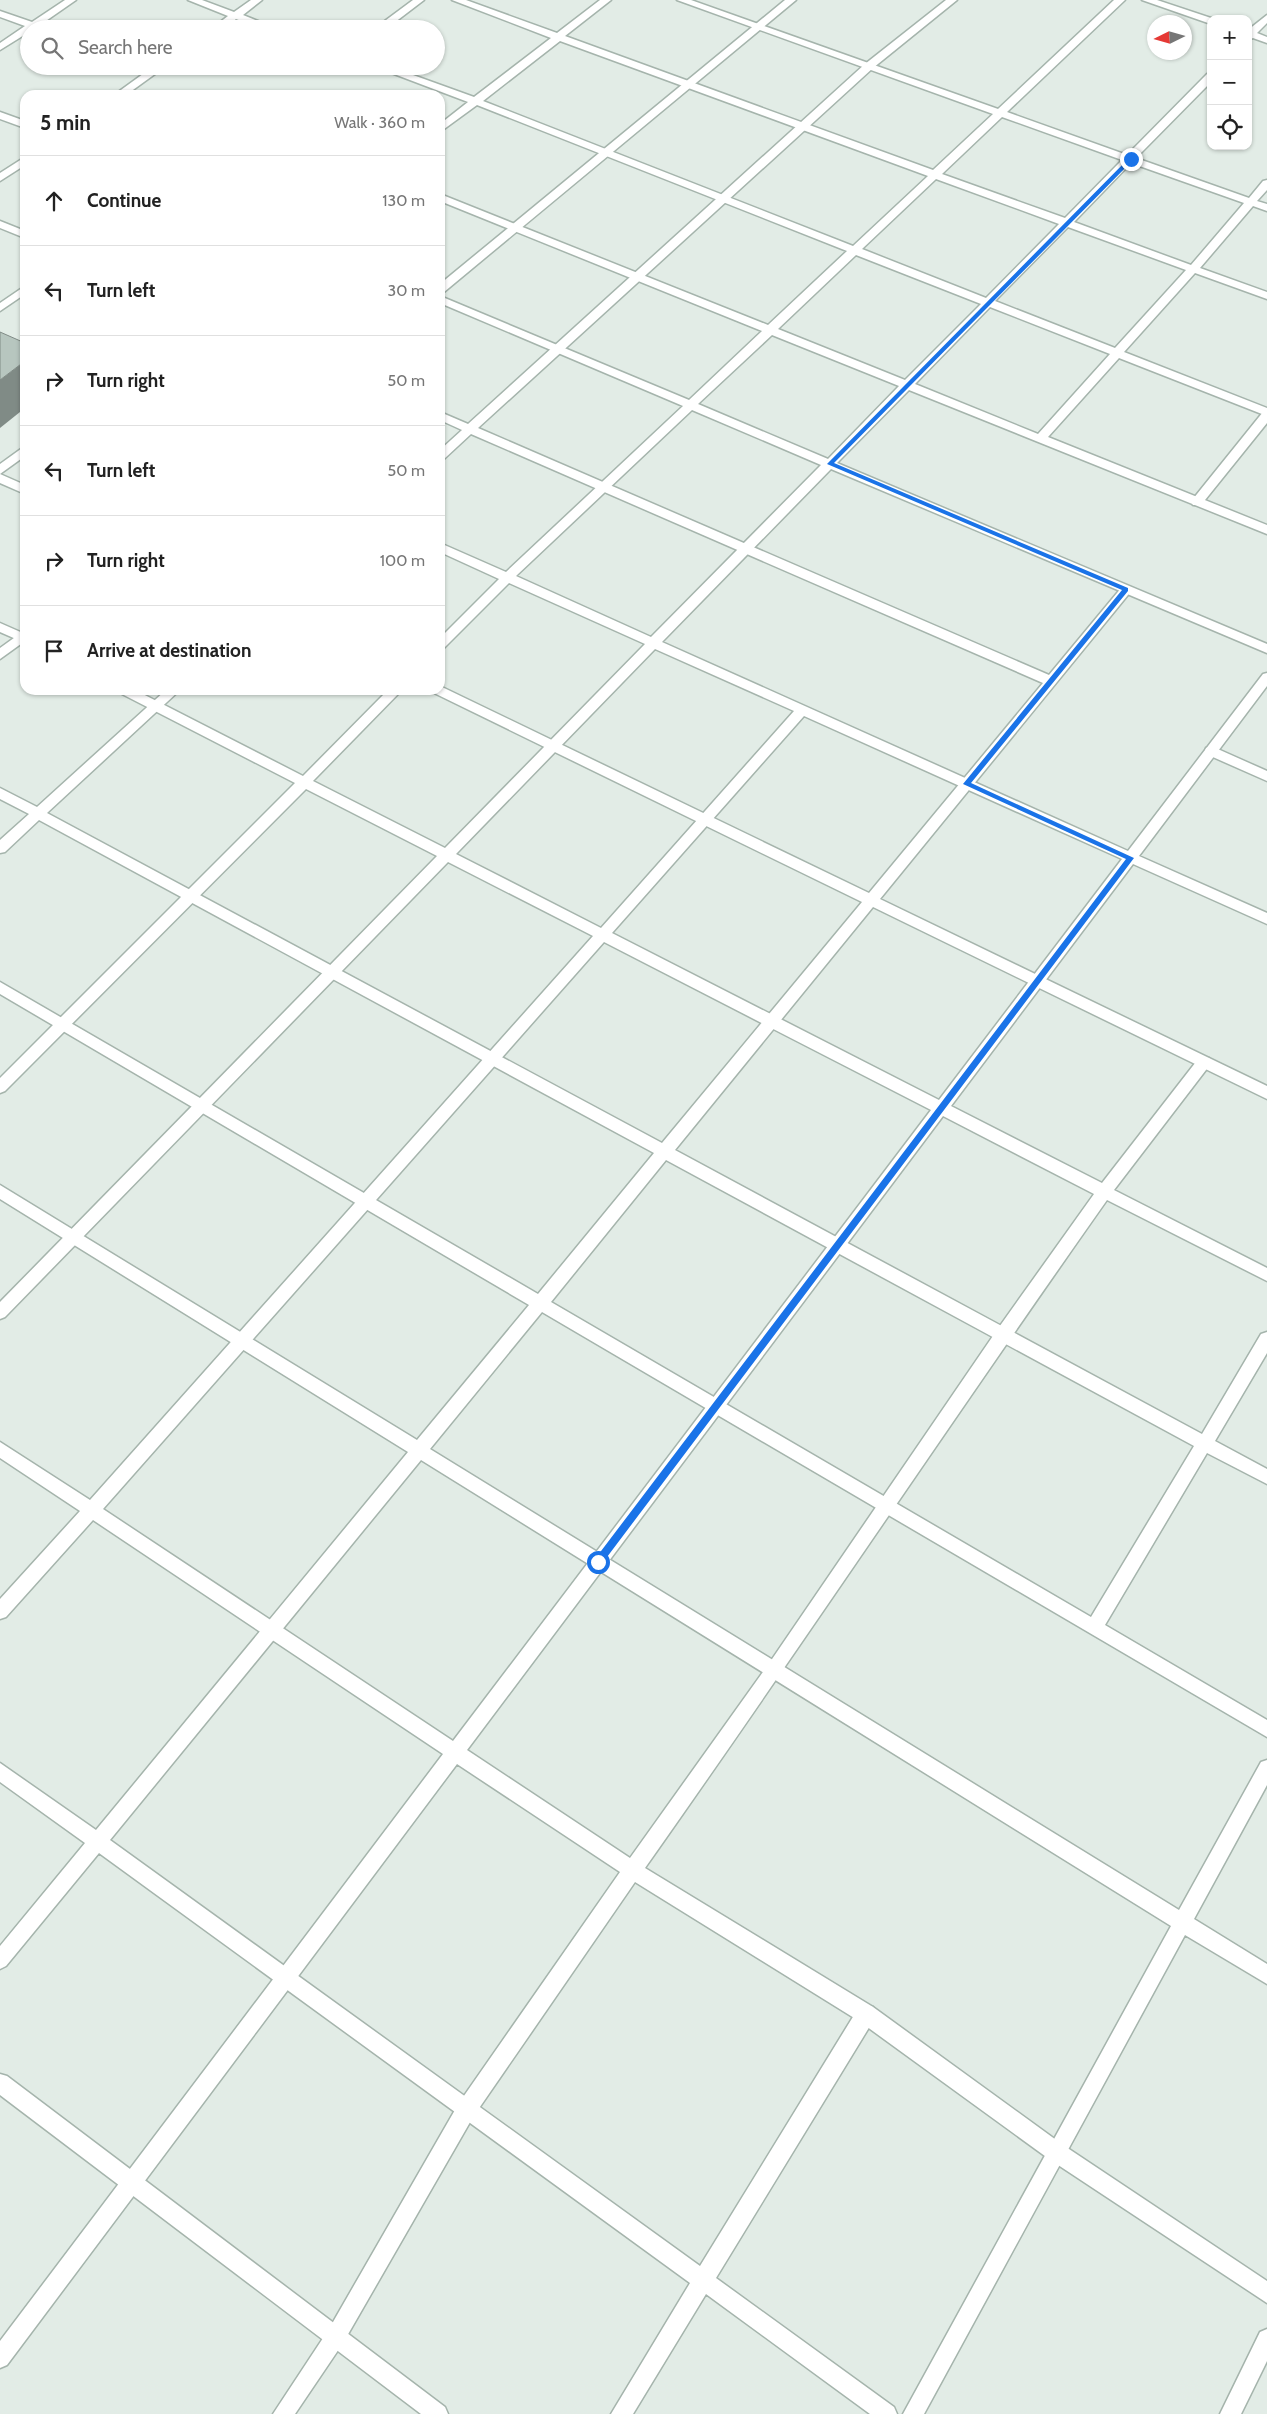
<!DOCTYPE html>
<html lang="en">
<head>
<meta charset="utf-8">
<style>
  body { margin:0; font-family:Cabin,sans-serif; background:#f6f6f6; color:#222 }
  .controls { position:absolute; right:15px; top:15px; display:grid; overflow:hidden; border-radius:10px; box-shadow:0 1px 4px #0004 }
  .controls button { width:45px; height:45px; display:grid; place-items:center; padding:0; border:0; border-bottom:1px solid #e0e0e0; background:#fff; color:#222; font:25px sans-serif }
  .compass { position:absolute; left:1147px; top:15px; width:45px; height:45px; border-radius:50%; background:#fff; box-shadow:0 1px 4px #0004; rotate:265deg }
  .stop { position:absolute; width:15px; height:15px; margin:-11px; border:4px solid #1a73e8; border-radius:50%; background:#fff }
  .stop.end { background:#1a73e8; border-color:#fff; box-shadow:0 1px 5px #0008 }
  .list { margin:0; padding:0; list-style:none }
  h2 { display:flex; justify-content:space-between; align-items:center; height:65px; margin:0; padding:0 20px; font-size:21px }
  h2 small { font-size:16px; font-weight:400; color:#767676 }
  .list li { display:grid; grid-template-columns:32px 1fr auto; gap:15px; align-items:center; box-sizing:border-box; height:90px; padding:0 20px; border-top:1px solid #e0e0e0 }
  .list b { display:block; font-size:19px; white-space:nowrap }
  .list em { font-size:16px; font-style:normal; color:#767676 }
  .icon { flex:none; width:28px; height:28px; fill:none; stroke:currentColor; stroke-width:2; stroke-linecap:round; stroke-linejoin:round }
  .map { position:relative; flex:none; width:1267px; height:2414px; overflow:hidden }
  .search { position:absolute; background:#fff; box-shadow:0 1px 4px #0004; left:20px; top:20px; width:425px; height:55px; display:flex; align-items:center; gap:12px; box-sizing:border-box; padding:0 18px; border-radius:28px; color:#767676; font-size:19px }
  .panel { position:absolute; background:#fff; box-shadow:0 1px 4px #0004; left:20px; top:90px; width:425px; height:605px; border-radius:15px }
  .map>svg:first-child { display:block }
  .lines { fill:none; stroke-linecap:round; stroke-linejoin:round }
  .lane-casing { stroke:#a5b4ac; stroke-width:3 }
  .street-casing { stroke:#a5b4ac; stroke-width:3 }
  .lane { fill:#fff; fill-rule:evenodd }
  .street { fill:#fff; fill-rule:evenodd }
  .shaded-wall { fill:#808b86 }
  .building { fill:#b7c6bf; stroke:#808b86 }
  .route { fill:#1a73e8 }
</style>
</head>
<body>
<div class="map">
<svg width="1267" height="2414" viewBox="0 0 1267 2414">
  <rect width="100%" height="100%" fill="#e2ece6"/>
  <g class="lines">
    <g class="lane-casing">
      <path id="lane" d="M785 0H796L444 292 440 293V284Z
        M946 0H957L873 68 478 428 1049 675 1122 587H1130L1132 590 880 899 1267 1086V1099L873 907 675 1150 1202 1434 1261 1334 1267 1332V1353L1215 1441 1267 1469V1484L1207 1453 1105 1625 1267 1720V1737L542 1312 430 1449 1179 1910 1261 1762 1267 1760V1785L1194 1919 1267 1964V1984L1185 1935 924 2414H903L1171 1926 421 1460 110 1840 700 2266 859 2007 866 2005 873 2007 875 2014 873 2021 716 2278 894 2407 897 2414H870L706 2294 633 2414H611L690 2283 99 1853 6 1966 0 1969V1946L85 1843 0 1782V1763L96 1830 408 1452 0 1199V1185L417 1440 529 1305 0 994V982L538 1294 654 1153 39 820 5 852 0 853V840L29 814 0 799V788L37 807 166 690H180L47 813 662 1143 862 902 434 693 432 690H440V686L442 687 869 893 1043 683 471 434 444 459 440 460V450L462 430 440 420V412L468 424 865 64ZM666 1160 1194 1446 1091 1617 551 1302Z
        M0 221 25 231V238L0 228Z
        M25 286V294L0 311V303Z
        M1267 411V423L1201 505H1193L1191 502 1193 499 1263 412Z
        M0 474 25 485V494L0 483Z
        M25 630V641L0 659V648Z
        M1211 746 1267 771V781L1206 754 1205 751 1206 748Z
        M0 2074 7 2076 445 2407 448 2414H421L0 2095Z
        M1267 2329V2361L1241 2414H1220L1260 2332Z"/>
    </g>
    <g class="street-casing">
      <path id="street" d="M65 0H76L40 25 44 29H29V32L0 50V43L25 26 0 17V11L32 22Z
        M188 0H202L234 12 251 0H262L243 15 278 29H263L236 19 223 29H211L228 16Z
        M413 0H424L386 29H374Z
        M452 0H466L557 33 600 0H611L565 36 933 170 993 114 677 0H691L998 109 1114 0H1125L1007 112 1127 155 1207 74 1211 73V82L1136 158 1249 198 1263 181 1267 180V190L1257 201 1267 204V211L1253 206 1200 268 1267 292V299L1195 273 1124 352 1267 408V416L1119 358 1048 437 1267 525V534L909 390 837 463 1267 644V653L831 469 662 642 1128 851 1263 674 1267 673V686L1139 856 1267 913V924L1133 864 951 1106 1102 1183 1199 1058H1209L1211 1062 1209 1066 1114 1190 1267 1268V1281L1107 1200C951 1421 801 1647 645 1868L873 2007 1063 2145 1267 2281V2303L1049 2159 859 2021 635 1882 473 2117 343 2343 295 2414H273L329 2329 459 2103 620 1872 457 1764 7 2365 0 2368V2341L443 1754 93 1520 6 1617 0 1619V1599L80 1511 0 1458V1442L90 1500 593 936 448 862 5 1317 0 1319V1302L437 856 306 789 5 1091 0 1093V1078L295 783 120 693 118 690H135L303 776 388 690H402L313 781 445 848 645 644 509 583 444 648 440 649V638L499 579 440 552V543L506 572 683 406 440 303V296L689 400 762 331 440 201V194L768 325 847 251 477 105 440 132V124L468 102 373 66H388L474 97 551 38ZM560 41 928 176 853 246 483 101ZM1002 117 1122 160 1065 218 942 174ZM1131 163 1244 203 1191 265 1074 222ZM936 179 1059 224 986 298 862 249ZM1068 227 1186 270 1115 348 995 301ZM856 255 981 304 905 380 778 329ZM990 307 1110 354 1038 434 915 384ZM772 335 899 386 828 459 698 404ZM692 410 821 465 651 637 516 576ZM655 649 794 711 601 928 456 854ZM804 716 1122 859 939 1100 612 933ZM604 942 931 1110 453 1741 103 1509ZM943 1116 1094 1194 997 1330 768 1665 630 1858 467 1750Z
        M1142 0H1157L1214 19H1211V24L1208 23Z
        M1267 15V23L1257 33 1267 37V43L1253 38 1248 40V30Z
        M154 66H166L126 95H114Z
        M0 112 25 121V128L0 119Z
        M25 157V165L0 181V173Z
        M25 446V456L0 474V464Z
        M0 623 25 634V643L0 632Z"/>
    </g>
    <use href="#lane" class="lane"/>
    <use href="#street" class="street"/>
  </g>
  <path class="shaded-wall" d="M25 361V408L0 428V380Z"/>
  <path class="building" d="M0 332 25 343V361L0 380Z"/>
  <path class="route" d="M1129 158 1134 159 834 463 1128 588V591L971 783 1134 858 601 1565 598 1566 595 1565V1559L1126 859 963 784 1122 590 827 464Z"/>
</svg>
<div class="controls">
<button>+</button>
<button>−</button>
<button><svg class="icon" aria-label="locate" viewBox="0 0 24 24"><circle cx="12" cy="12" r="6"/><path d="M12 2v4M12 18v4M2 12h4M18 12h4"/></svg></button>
</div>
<svg class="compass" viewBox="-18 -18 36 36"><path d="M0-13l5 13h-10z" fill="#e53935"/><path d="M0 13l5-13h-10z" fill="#767676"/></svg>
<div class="stop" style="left:598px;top:1562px"></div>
<div class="stop end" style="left:1131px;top:159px"></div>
<div class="search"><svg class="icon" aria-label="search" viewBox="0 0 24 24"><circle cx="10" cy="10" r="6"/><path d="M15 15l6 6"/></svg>Search here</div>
<section class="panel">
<h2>5 min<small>Walk · 360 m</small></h2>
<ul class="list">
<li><svg class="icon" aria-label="ahead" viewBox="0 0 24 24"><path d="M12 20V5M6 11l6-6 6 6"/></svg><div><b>Continue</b></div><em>130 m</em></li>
<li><svg class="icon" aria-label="left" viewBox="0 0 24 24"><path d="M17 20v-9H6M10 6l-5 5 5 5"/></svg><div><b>Turn left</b></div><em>30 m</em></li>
<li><svg class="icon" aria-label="right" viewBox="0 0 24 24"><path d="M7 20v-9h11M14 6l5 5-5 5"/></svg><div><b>Turn right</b></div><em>50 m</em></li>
<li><svg class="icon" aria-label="left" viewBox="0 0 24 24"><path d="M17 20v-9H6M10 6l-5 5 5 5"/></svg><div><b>Turn left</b></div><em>50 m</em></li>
<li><svg class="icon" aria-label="right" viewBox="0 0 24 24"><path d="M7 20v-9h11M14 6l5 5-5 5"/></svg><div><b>Turn right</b></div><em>100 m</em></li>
<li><svg class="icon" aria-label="arrive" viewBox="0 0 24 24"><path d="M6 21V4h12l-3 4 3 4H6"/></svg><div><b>Arrive at destination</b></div></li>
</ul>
</section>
</div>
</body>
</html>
